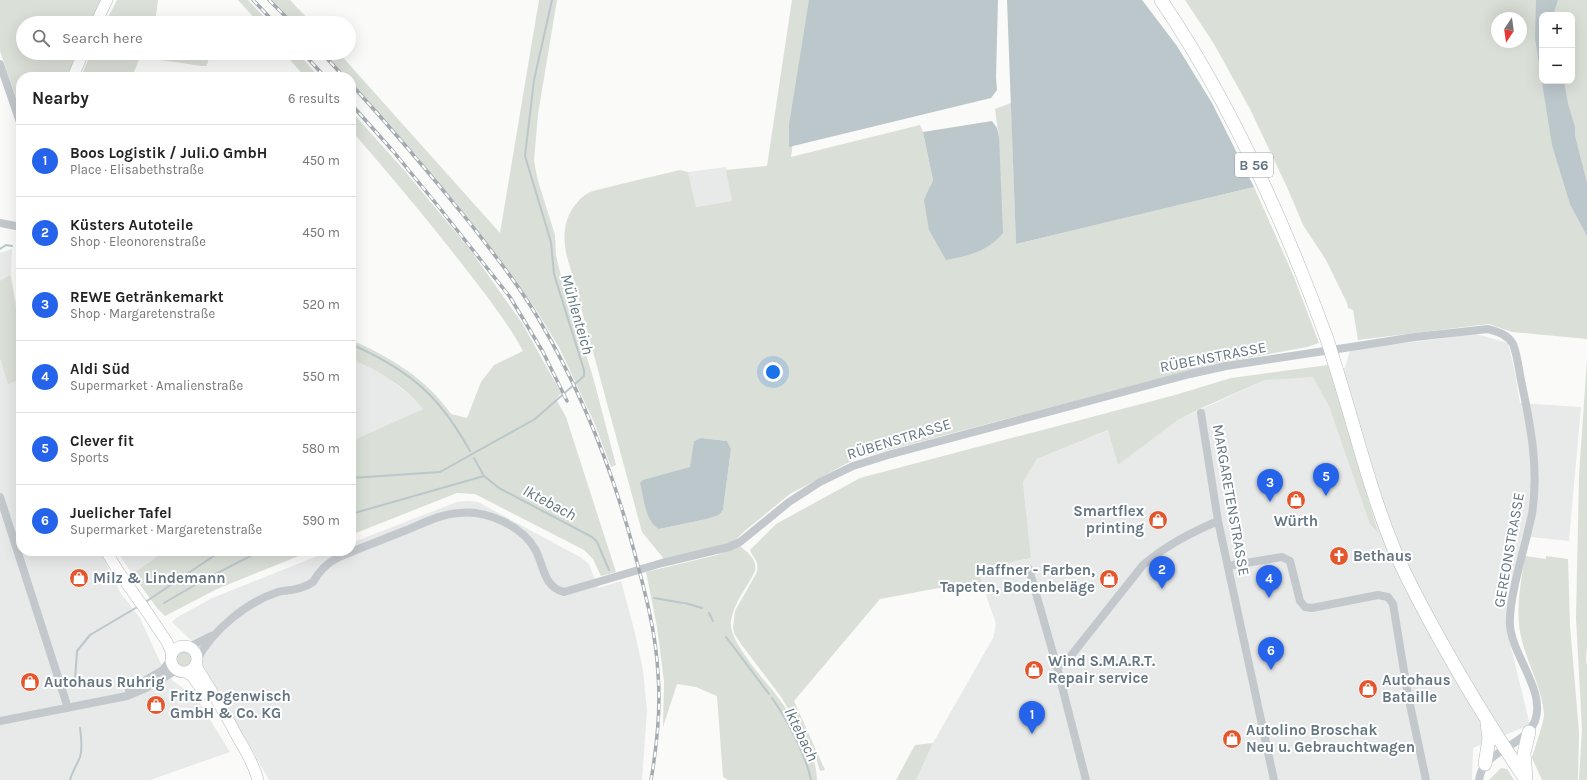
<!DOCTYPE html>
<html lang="en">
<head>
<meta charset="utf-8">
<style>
  body { margin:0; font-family:Karla,sans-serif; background:#f6f6f6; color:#222 }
  .controls { position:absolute; right:12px; top:12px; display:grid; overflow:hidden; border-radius:8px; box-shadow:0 4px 16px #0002 }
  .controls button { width:36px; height:36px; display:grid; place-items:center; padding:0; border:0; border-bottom:1px solid #e0e0e0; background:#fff; color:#222; font:20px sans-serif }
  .compass { position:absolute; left:1491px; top:12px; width:36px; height:36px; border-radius:50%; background:#fff; box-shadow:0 4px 16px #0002; rotate:193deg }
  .you { position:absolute; left:773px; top:372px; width:14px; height:14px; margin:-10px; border:3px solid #fff; border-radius:50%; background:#1a73e8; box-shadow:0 0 0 6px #1a73e833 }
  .badge { display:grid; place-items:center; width:26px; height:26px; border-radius:50%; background:#2563eb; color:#fff; font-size:13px; font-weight:700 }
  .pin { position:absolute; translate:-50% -33px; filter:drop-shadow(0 1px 2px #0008) }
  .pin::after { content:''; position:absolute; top:21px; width:14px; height:12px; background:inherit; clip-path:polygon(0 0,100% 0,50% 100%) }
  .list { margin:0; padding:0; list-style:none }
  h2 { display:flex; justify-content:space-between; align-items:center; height:52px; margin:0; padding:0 16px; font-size:17px }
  h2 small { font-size:13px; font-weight:400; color:#767676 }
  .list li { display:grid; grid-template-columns:26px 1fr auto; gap:12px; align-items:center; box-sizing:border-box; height:72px; padding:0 16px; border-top:1px solid #e0e0e0 }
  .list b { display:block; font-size:15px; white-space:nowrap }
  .list p { margin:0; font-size:13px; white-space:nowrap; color:#767676 }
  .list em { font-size:13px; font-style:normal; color:#767676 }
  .icon { flex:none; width:22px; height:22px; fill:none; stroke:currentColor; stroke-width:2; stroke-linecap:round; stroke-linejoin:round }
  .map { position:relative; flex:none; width:1587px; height:780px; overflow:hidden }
  .search { position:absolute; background:#fff; box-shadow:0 4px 16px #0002; left:16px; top:16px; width:340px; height:44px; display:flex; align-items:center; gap:10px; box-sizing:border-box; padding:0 14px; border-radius:22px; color:#767676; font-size:15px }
  .panel { position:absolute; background:#fff; box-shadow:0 4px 16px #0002; left:16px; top:72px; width:340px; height:484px; border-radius:16px }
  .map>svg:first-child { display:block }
  .built { fill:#e8e9e9 }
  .green { fill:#dadfd7; fill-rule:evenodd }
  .water { fill:#bbc7cb }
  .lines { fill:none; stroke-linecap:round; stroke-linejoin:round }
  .stream { stroke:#bbc7cb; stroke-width:2 }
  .secondary-casing { stroke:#b3babf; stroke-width:12 }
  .primary-casing { stroke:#b5babe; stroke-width:14 }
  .street { stroke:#c3c8cc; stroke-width:8 }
  .secondary { stroke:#fff; stroke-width:11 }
  .primary { stroke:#fff; stroke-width:13 }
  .rail-casing { stroke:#a2aab0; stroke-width:3.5 }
  .rail { stroke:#fff; stroke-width:2; stroke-dasharray:6; stroke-linecap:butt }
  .primary-bridge-casing { stroke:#b5babe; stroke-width:14; stroke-linecap:butt }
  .primary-bridge { stroke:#fff; stroke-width:13 }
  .labels { text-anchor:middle; stroke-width:4; stroke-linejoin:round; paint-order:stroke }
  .shield { fill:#fff; stroke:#939fa8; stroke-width:1 }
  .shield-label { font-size:14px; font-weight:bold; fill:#657683 }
  .street-label { font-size:15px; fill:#657683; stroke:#fff }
  .poi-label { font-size:15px; font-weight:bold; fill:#657683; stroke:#fff; text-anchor:start }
  .water-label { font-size:16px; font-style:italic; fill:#60757c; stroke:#fff }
</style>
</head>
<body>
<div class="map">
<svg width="1587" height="780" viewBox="0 0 1587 780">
  <rect width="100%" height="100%" fill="#fafaf8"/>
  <path class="built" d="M726 167 732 201 696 207 688 172Z
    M12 249 11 275 21 332V551H100L120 592 140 618 160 662 173 681 196 697 230 752 150 780H0V253Z
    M1476 334 1508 343 1514 368 1520 403 1581 407 1569 541 1522 536 1506 627 1530 725 1473 748 1472 780H916L933 743 993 638 996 624 977 569 1031 558 1023 482 1037 459 1109 430 1118 465 1178 420 1265 380 1298 376 1345 368 1350 350Z
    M351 359 364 364 389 379 417 401 423 409 351 441Z
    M467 501 478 502 580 557 589 564 598 588 621 581 635 633 643 670 647 711 642 780H269L203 665 199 648 172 622 176 618 212 598 330 551H351V543L457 502Z
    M117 551H165L132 574Z"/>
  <path class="green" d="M0 0H102L90 23H23V53H77L67 77H21V112L0 51Z
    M117 0H158L155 23H105Z
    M238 0H248L270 23H259Z
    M271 0H290L312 23H292Z
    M539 0H557L538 114 534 161 538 181 555 235 556 255 560 272 593 377 616 465 611 467 594 422 559 347 535 308 417 156 351 86V77H343L320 53H339L500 233Z
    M792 0H812L791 157 920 125 923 132 933 180 930 186 999 138 995 109 1011 103 1016 244 1254 187 1294 277 1319 343 1307 347 1214 364 855 459 790 494 747 529 732 543 664 559 642 532 570 267C561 241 561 214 585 195 593 189 608 188 617 185 638 180 659 175 680 170L688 172 696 207 732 201 726 170 767 166ZM702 438 727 441 731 449 723 510 719 515 707 519 659 529 691 467 694 441Z
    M1185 0H1587V339L1512 332 1489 324 1358 340 1353 310 1348 308 1347 303 1326 260 1303 225 1287 187 1250 109 1214 44ZM1542 15H1572V81H1542ZM1497 18H1521V42H1497Z
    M91 53H209L208 62 206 66H202L140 57 132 77H81Z
    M284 53H298L319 77H305Z
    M351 111 404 170 471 251 522 323 561 393 556 399 566 417 616 572 601 576 593 559 584 550 475 494 457 493 351 535V441L423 409C407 388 376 369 351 359V340C389 356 427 379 451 414L467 418 481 382 494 365 523 351C508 323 488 298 469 273 431 224 392 177 351 130Z
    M10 275 21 337V379L8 384 0 358V281Z
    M1587 359V645L1586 660 1587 666V780H1579L1582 729 1576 618 1579 475Z
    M1328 365 1378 533 1370 524 1329 406 1313 377 1265 380 1206 406 1178 420 1118 465 1108 430 1037 459 1023 482 1031 558 978 569 982 583 939 588 880 599 794 701 825 770 820 771 815 754 804 733 779 694 741 644 734 633 733 627 735 611 757 572C759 560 754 560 750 550L776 524 860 478 1175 395 1231 378Z
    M740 546C749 554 757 559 755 571 747 588 734 602 731 621 728 642 767 682 780 700 797 724 816 750 817 780H728L723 777 717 696 696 687 677 684 663 727 664 681 657 627 646 572 717 555Z
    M165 551H311L217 589 165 616 157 608 132 574Z
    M1525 556 1546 559V556L1568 559 1570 626 1579 732 1578 780H1542L1532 758C1534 750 1545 719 1544 714 1542 686 1525 660 1520 632 1516 607 1521 581 1525 556Z
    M174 659a10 10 0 1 1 20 0a10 10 0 1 1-20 0Z
    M933 743 916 780H896L915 745Z
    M1501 768 1507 769 1514 780H1489Z"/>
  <path class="water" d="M809 0H998L996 77 997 90 991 98 789 147V125Z
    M1007 0H1142L1177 46 1212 103 1254 187 1016 244Z
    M1536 0H1558L1553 15H1542V81H1564L1568 104 1575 127V136L1587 183V236L1570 204 1552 145 1535 38Z
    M992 121 997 128 999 137 1003 233C987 252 970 255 946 260L929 230 924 200 933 180 923 132Z
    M701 438 727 441 731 449 723 510 719 515 707 519 659 529C645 521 644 498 640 483L643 480 690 467 694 441Z"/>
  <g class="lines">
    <path class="stream" d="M0 249 6 245 12 246
      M351 344C384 359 416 377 439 405 451 419 461 435 470 451
      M474 458 484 476 499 488 592 537 597 542 609 570
      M351 478 440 472 535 419 584 376V370L554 274 551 242 525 156 534 80 552 0
      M351 514 484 476
      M654 598 683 603
      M144 603 221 551
      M164 603 202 581 260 551
      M685 603 702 608
      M709 613 713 621
      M726 637 769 694
      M75 680 77 651 90 635 139 606
      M772 698C787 719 806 755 811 780
      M70 780C72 772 77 765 80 757 83 747 81 737 80 728"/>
    <g class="secondary-casing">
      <path id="secondary" d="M96 23 107 0
        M73 77 83 53
        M106 551 120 574 147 612 167 642 172 654
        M171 659a13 13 0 1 1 26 0a13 13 0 1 1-26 0Z
        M196 665 199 671C213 693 226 715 238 738 246 751 254 765 258 780
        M186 672 192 676 205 694"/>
    </g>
    <g class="primary-casing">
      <path id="primary" d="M1161 0C1232 105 1284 221 1327 339
        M1336 368C1355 428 1370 491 1394 549 1407 580 1423 609 1439 638 1466 687 1495 734 1526 780
        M1485 764 1489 739 1487 723
        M1526 778 1524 753 1529 732"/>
    </g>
    <path class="street" d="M0 64 21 125
      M0 223 21 227
      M1201 413 1218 521 1274 780
      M0 497 68 708
      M1228 566 1282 557 1290 561 1300 601 1305 607 1312 608 1378 595 1388 597 1393 604 1408 695 1426 780
      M1029 569 1057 667 1086 780
      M189 647 211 636
      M198 658C213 630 247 602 278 592 284 590 290 591 296 589 302 588 308 585 313 582 319 571 326 564 337 558 359 548 382 540 404 531 422 524 440 514 459 513 486 510 521 525 535 549 544 565 543 587 564 592L662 563 729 547 740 542 789 502 820 482 853 466 888 455 1190 374 1226 366 1364 345 1415 337 1488 329C1498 332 1507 334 1513 344 1518 357 1519 372 1522 385 1531 427 1539 471 1532 514 1527 537 1520 561 1515 584 1512 598 1509 613 1510 626 1513 657 1546 691 1535 721 1524 748 1483 749 1479 780
      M1057 667 1066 662 1143 565C1167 545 1190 533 1218 521
      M129 690 163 670 171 659
      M0 721 127 696 146 688 173 672 178 671"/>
    <use href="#secondary" class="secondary"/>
    <use href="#primary" class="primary"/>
    <g class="rail-casing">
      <path id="rail" d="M253 0 275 23
        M269 0 292 23
        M303 53 325 77
        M322 53 344 77
        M351 84C392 129 431 175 469 222 493 253 518 284 538 318 581 390 611 466 633 547 644 588 656 631 658 674 661 710 657 745 651 780
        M351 104 393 151 438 206 510 297 543 352 567 401"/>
    </g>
    <use href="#rail" class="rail"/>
    <g class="primary-bridge-casing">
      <path id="primary-bridge" d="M1327 339 1336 368"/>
    </g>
    <use href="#primary-bridge" class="primary-bridge"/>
  </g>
  <defs>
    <g id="shop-disc" transform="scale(1)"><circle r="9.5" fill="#e4572e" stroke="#fff"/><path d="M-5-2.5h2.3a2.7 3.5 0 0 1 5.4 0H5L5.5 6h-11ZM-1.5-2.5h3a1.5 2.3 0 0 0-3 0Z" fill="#fff"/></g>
    <g id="church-disc" transform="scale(1)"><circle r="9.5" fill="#e4572e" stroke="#fff"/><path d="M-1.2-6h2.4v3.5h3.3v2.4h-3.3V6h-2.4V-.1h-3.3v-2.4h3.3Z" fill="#fff"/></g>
  </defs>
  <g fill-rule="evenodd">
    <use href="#shop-disc" x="1296" y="500"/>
    <use href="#shop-disc" x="1158" y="520"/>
    <use href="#church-disc" x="1339" y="556"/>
    <use href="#shop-disc" x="79" y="578"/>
    <use href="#shop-disc" x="1109" y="579"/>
    <use href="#shop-disc" x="1034" y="670"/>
    <use href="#shop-disc" x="30" y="682"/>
    <use href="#shop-disc" x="1368" y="689"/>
    <use href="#shop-disc" x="156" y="705"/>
    <use href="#shop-disc" x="1232" y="739"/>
  </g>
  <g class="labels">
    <rect class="shield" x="1235" y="153" width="38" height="24" rx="3"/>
    <g class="shield-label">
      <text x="1254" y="170">B 56</text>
    </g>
    <g class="street-label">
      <text transform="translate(1213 357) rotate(-11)" y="5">RÜBENSTRASSE</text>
      <text transform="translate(899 439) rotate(-17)" y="5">RÜBENSTRASSE</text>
      <text transform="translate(1231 500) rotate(80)" y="5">MARGARETENSTRASSE</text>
      <text transform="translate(1509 550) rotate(-80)" y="5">GEREONSTRASSE</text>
    </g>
    <g class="poi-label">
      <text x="1144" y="516" text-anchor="end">Smartflex<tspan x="1144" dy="17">printing</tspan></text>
      <text x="1296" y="526" text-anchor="middle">Würth</text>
      <text x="1353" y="561">Bethaus</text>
      <text x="1095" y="575" text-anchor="end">Haffner - Farben,<tspan x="1095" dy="17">Tapeten, Bodenbeläge</tspan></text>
      <text x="93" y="583">Milz &amp; Lindemann</text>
      <text x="1048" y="666">Wind S.M.A.R.T.<tspan x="1048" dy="17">Repair service</tspan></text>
      <text x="1382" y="685">Autohaus<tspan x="1382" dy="17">Bataille</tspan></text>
      <text x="44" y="687">Autohaus Ruhrig</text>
      <text x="170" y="701">Fritz Pogenwisch<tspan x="170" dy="17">GmbH &amp; Co. KG</tspan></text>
      <text x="1246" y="735">Autolino Broschak<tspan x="1246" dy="17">Neu u. Gebrauchtwagen</tspan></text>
    </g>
    <g class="water-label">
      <text transform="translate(578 314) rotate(74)" y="6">Mühlenteich</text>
      <text transform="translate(550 502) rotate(28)" y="6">Iktebach</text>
      <text transform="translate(802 734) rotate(64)" y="6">Iktebach</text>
    </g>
  </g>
</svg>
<div class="controls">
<button>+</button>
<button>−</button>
</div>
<svg class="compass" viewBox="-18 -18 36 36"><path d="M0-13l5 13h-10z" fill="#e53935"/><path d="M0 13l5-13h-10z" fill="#767676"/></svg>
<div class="you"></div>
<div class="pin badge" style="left:1032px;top:734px">1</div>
<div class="pin badge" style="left:1162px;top:589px">2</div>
<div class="pin badge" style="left:1270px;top:502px">3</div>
<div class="pin badge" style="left:1269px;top:598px">4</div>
<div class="pin badge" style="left:1326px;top:496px">5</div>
<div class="pin badge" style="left:1271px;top:670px">6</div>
<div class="search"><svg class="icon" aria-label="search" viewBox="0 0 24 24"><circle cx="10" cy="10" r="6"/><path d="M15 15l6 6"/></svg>Search here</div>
<section class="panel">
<h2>Nearby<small>6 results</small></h2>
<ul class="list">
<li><span class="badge">1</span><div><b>Boos Logistik / Juli.O GmbH</b><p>Place · Elisabethstraße</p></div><em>450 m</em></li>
<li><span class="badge">2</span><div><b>Küsters Autoteile</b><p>Shop · Eleonorenstraße</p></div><em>450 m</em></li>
<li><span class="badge">3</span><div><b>REWE Getränkemarkt</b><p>Shop · Margaretenstraße</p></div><em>520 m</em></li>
<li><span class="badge">4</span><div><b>Aldi Süd</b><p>Supermarket · Amalienstraße</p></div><em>550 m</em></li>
<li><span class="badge">5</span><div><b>Clever fit</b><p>Sports</p></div><em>580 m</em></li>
<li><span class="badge">6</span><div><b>Juelicher Tafel</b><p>Supermarket · Margaretenstraße</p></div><em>590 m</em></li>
</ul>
</section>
</div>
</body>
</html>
